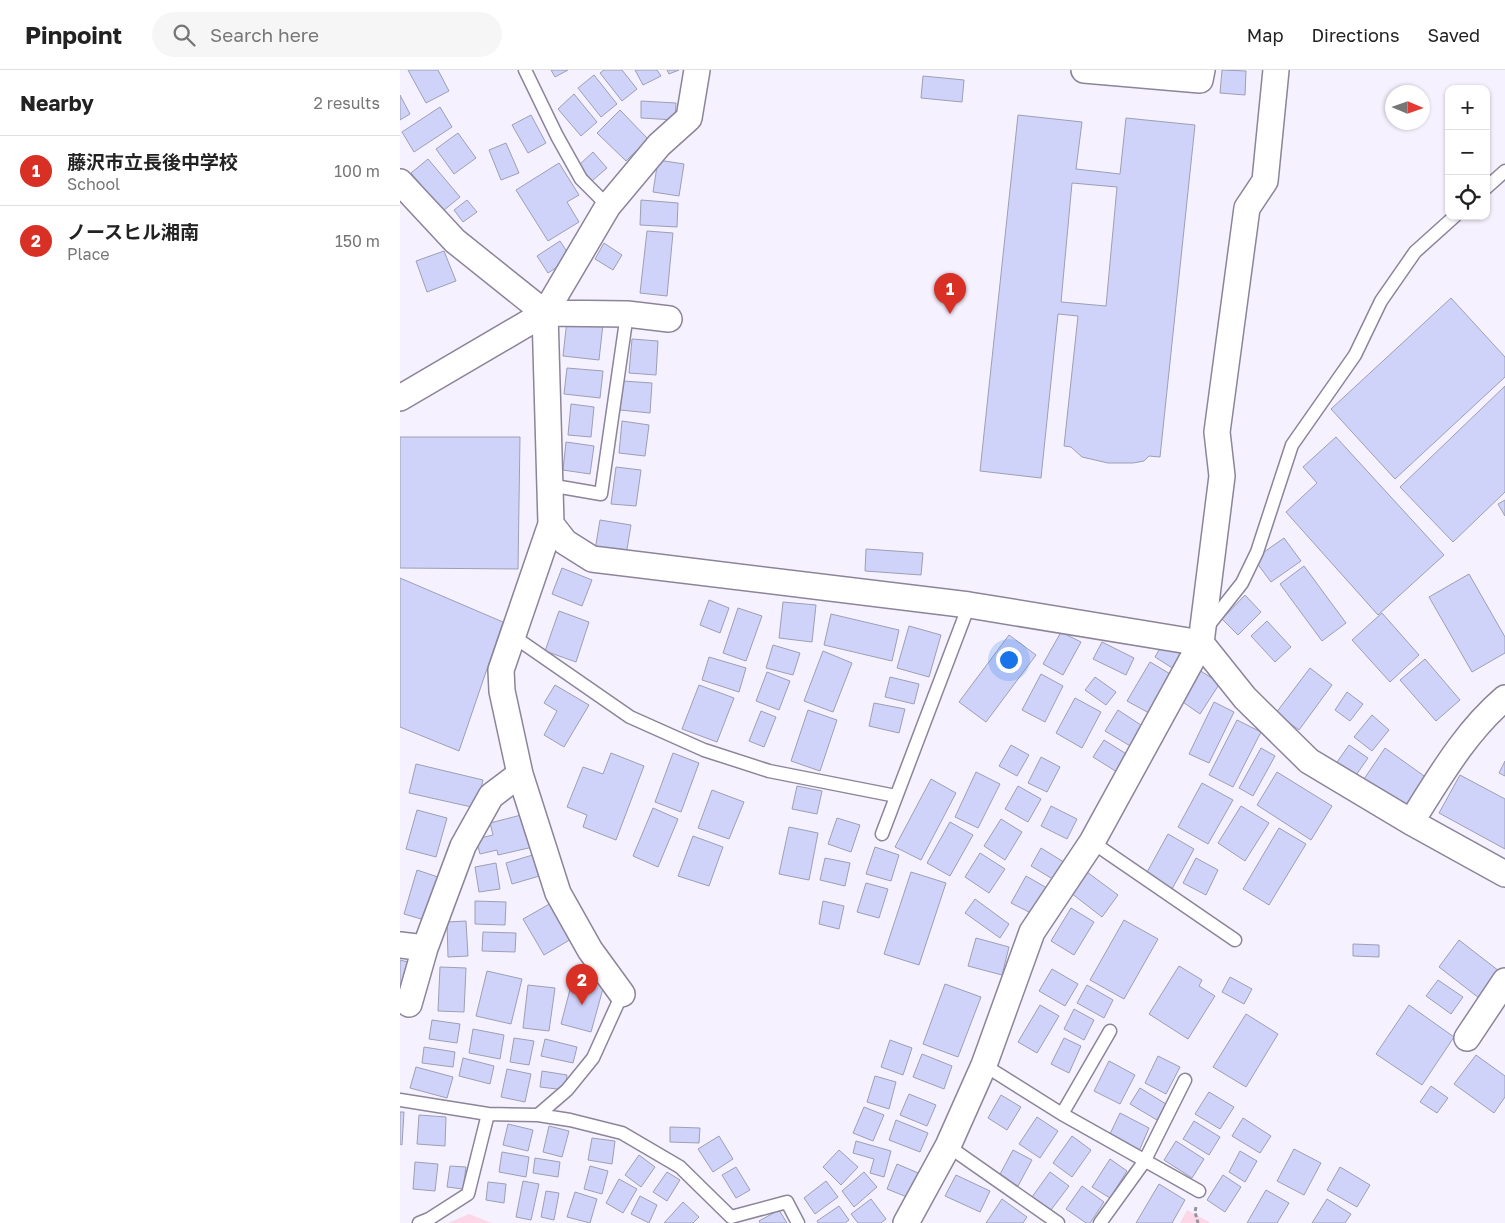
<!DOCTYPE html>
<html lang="en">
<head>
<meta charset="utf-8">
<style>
  body { margin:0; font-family:"Golos Text","Noto Sans JP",sans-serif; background:#f6f6f6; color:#222 }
  .controls { position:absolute; right:15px; top:15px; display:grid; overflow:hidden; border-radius:10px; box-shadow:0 1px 4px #0004 }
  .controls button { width:45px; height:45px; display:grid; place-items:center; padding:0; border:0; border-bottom:1px solid #e0e0e0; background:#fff; color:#222; font:25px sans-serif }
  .compass { position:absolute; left:985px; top:15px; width:45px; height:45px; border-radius:50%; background:#fff; box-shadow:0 1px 4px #0004; rotate:92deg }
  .you { position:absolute; left:608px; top:589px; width:18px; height:18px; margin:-12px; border:4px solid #fff; border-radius:50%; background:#1a73e8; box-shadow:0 0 0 8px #1a73e833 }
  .badge { display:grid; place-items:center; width:32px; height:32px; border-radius:50%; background:#d93025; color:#fff; font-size:16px; font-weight:700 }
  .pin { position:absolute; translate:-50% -41px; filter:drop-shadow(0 1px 2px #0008) }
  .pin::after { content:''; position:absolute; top:26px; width:18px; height:15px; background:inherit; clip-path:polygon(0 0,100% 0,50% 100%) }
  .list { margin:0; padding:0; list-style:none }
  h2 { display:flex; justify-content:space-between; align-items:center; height:65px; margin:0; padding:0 20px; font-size:21px }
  h2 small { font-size:16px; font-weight:400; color:#767676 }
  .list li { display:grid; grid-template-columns:32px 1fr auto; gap:15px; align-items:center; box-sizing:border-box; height:70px; padding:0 20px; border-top:1px solid #e0e0e0 }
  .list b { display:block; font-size:19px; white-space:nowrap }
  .list p { margin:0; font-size:16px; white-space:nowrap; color:#767676 }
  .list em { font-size:16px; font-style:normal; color:#767676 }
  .icon { flex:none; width:28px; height:28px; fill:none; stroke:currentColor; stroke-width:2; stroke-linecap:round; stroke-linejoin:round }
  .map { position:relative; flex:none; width:1105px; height:1153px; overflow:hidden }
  header { display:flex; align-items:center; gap:30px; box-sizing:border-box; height:70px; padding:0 25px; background:#fff; border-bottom:1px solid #e0e0e0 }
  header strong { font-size:24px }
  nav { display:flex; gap:28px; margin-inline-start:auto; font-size:18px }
  .search { width:350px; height:45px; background:#f6f6f6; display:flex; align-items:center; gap:12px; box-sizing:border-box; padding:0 18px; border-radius:28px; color:#767676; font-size:19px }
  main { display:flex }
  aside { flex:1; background:#fff }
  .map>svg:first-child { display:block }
  .green { fill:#fbd7e8 }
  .building { fill:#cfd3f9; stroke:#9c9fb4; fill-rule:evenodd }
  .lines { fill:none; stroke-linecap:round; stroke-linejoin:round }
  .service-casing { stroke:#8c8499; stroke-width:15 }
  .minor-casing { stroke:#8c8499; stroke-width:28 }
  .path { stroke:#97939e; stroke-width:3; stroke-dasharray:4 2.5; stroke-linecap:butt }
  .service { stroke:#fff; stroke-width:12 }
  .minor { stroke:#fff; stroke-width:25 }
</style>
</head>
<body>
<header>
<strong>Pinpoint</strong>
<div class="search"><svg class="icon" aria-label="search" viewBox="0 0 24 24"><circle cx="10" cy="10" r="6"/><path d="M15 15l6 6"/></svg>Search here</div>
<nav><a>Map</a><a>Directions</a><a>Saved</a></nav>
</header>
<main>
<aside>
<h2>Nearby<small>2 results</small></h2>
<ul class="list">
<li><span class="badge">1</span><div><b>藤沢市立長後中学校</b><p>School</p></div><em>100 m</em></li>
<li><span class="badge">2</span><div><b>ノースヒル湘南</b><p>Place</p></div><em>150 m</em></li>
</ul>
</aside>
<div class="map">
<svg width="1105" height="1153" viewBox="0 0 1105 1153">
  <rect width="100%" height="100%" fill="#f6f1ff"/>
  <path class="green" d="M787 1140 811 1153H780Z
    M69 1144 92 1153H48Z"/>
  <path class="building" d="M8 0H38L49 21 26 33Z
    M151 0H168L155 7Z
    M204 0H222L237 19 222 31 200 3Z
    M235 0H257L261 6 243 15Z
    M267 0H279L269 4Z
    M822 0 846 1 845 25 820 23Z
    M194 5 217 34 201 47 178 18Z
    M523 6 564 10 562 32 521 28Z
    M174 24 197 52 181 66 158 39Z
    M0 25 10 44 0 50Z
    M241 31 276 33 275 50 241 48Z
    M40 37 52 57 14 82 2 62Z
    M220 40 248 69 226 91 197 63Z
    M131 45 146 73 128 83 112 55Z
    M618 45 682 52 676 99 720 104 726 48 795 55 760 387 749 386 744 391 733 393H708L682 387 671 377 664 376 678 246 658 244 641 408 580 401ZM672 113 717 117 706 236 661 232Z
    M58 63 76 88 54 104 36 79Z
    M106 73 119 103 101 110 89 80Z
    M193 82 207 98 192 111 179 95Z
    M28 89 60 127 43 141 11 103Z
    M258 90 284 94 279 126 253 122Z
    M159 93 179 125 167 132 179 152 148 171 116 120Z
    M67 130 77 142 63 152 54 140Z
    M241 130 278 133 277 157 240 155Z
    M247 161 273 163 267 226 240 223Z
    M160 171 171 188 148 203 137 186Z
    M204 173 222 185 213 200 195 189Z
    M44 181 56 211 27 222 16 191Z
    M1051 228 1105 287V307L995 409 931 339Z
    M167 250 203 254 199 290 163 286Z
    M232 269 258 271 256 305 229 303Z
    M167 298 203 301 200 328 164 324Z
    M223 311 252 313 250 343 220 340Z
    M1105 316V422L1053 472 1000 417Z
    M171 334 194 337 191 367 168 365Z
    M222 351 249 355 245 386 219 383Z
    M0 367H120L118 499 0 498Z
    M936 367 1044 485 978 545 886 442 917 413 903 397Z
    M166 372 194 376 190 404 163 400Z
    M216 397 241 400 236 436 211 434Z
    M1105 430V446L1098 434Z
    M200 450 231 455 226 485 195 480Z
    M884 468 901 491 871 512 854 489Z
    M466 479 523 483 521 505 465 501Z
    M904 496 946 553 922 571 880 514Z
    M162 498 192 510 182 536 152 524Z
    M1069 504 1105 567V583L1072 602 1029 527Z
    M0 508 103 552 59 681 0 657Z
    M845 525 861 542 838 565 822 549Z
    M309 530 329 538 320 563 300 555Z
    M383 532 416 535 412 572 379 568Z
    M338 538 362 546 346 591 323 583Z
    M159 541 189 552 176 592 145 581Z
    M982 543 1019 585 990 612 952 570Z
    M431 544 499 560 492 591 424 575Z
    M867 551 891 577 875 592 851 566Z
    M509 556 541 565 529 607 497 598Z
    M661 562 681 572 663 605 643 594Z
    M609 565 636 585 586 652 559 632Z
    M702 572 734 588 726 605 693 589Z
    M763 573 786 588 777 601 755 587Z
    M373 575 400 583 393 605 366 598Z
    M423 581 452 593 433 642 404 631Z
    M309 587 346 598 339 622 302 610Z
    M1025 589 1060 630 1036 651 1000 610Z
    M750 592 772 605 749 643 727 631Z
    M910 598 932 615 899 660 876 643Z
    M799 600 820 613 800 644 780 630Z
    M367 602 390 611 379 640 356 631Z
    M641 604 663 616 645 652 622 640Z
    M490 607 519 614 514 634 485 627Z
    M695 607 716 622 706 635 685 620Z
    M155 615 189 635 164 677 144 665 157 641 144 633Z
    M299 615 334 628 317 672 282 659Z
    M947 622 963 634 950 651 935 640Z
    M675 628 701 642 682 678 656 663Z
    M814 632 834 642 809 693 789 684Z
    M474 633 505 639 499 663 469 656Z
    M408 640 437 650 420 701 391 691Z
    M718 640 744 657 732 677 705 661Z
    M361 641 376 647 364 677 349 671Z
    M972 645 989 660 972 681 954 667Z
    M837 650 861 662 833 717 809 705Z
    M704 670 728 685 717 702 693 687Z
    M611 675 629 685 617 706 599 696Z
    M949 675 968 688 954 708 935 695Z
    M861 678 875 686 853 726 839 718Z
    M985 678 1027 708 1006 738 964 709Z
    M211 683 244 696 216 770 183 757 187 745 167 737 183 697 203 704Z
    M273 683 299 693 281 742 255 732Z
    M641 687 660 697 647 722 628 713Z
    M1105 691V706L1099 703Z
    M16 694 83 710 76 738 9 723Z
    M576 702 600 714 578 758 555 747Z
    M877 702 932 736 911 770 857 735Z
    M1060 705 1105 729V779L1039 743Z
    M531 709 556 723 521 790 495 777Z
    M802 713 833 730 808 774 778 757Z
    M397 716 422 721 417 744 392 739Z
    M618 716 641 729 628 752 605 739Z
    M312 720 344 732 329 769 298 758Z
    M651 736 677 749 667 769 641 756Z
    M841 736 869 753 845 791 818 773Z
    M253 738 278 749 258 797 233 786Z
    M17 740 47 748 36 787 6 779Z
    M125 744 133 777 98 785 97 780 80 784 76 769 93 765 90 753Z
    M437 748 460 755 451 782 428 774Z
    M601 749 622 762 605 790 584 776Z
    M550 752 573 765 550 806 527 793Z
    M389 757 418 763 409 810 379 804Z
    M879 758 906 774 869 835 843 819Z
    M768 764 794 779 772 819 746 804Z
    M293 766 323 777 309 816 278 806Z
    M475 777 499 785 491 811 466 804Z
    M641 778 667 794 656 811 631 796Z
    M580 783 605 799 589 823 565 807Z
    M136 784 143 805 112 814 106 793Z
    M425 788 450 793 445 816 420 810Z
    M796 788 818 800 806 825 783 813Z
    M96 793 100 819 79 822 75 797Z
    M17 800 41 808 28 851 4 844Z
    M511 802 546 813 519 895 484 884Z
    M687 802 718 825 702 847 671 823Z
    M626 806 647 818 633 844 611 833Z
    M466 813 488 819 479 848 457 842Z
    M575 829 609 854 600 868 565 843Z
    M75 831 106 832 105 855 75 854Z
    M423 831 444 836 439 859 419 854Z
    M153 832 173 868 144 885 123 849Z
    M671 838 694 852 674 885 651 871Z
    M724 850 758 869 724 929 690 910Z
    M66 851 68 886 48 887 47 852Z
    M83 862 116 863 115 882 82 881Z
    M576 868 609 877 602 905 568 896Z
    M1059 870 1099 901 1079 928 1039 897Z
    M953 874 979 875V887L953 886Z
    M0 890 8 892 0 928Z
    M779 896 802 910 799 916 815 926 788 969 749 944Z
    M40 897 66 898 64 942 38 941Z
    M652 899 678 914 665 936 639 921Z
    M87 901 122 909 111 954 76 946Z
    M830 907 852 919 844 934 822 922Z
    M173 908 204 915 191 962 161 954Z
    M1038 910 1063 927 1051 944 1026 926Z
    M545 914 581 927 558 987 523 974Z
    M128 915 155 918 149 961 123 958Z
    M687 915 713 930 704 948 677 933Z
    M640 935 659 946 637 983 618 972Z
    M1009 935 1054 967 1022 1015 976 984Z
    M674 939 694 950 684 970 664 959Z
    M846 944 878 964 846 1017 813 997Z
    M32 950 60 954 57 973 29 969Z
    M73 959 104 965 100 989 69 983Z
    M114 968 134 971 129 995 110 992Z
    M664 968 681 976 669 1003 651 994Z
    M145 969 177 977 173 993 141 986Z
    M490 970 512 978 503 1005 481 997Z
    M24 977 55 982 53 997 22 993Z
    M522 984 552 996 544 1019 513 1007Z
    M1076 985 1105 1006V1027L1094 1043 1054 1014Z
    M758 986 780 997 766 1024 745 1013Z
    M63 988 94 996 90 1014 59 1006Z
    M709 991 735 1005 720 1034 694 1021Z
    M16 997 53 1007 47 1028 10 1018Z
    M107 999 131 1004 125 1032 101 1027Z
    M142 1001 167 1005 165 1020 140 1017Z
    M475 1006 496 1012 489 1039 467 1032Z
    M1031 1016 1048 1028 1037 1043 1020 1032Z
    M740 1018 766 1034 757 1050 730 1034Z
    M809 1022 834 1037 820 1059 795 1044Z
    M509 1024 536 1035 527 1056 500 1045Z
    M601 1025 621 1037 607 1060 588 1048Z
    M464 1037 484 1045 473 1071 453 1063Z
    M0 1042H4L2 1075 0 1074Z
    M720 1043 749 1058 739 1081 709 1066Z
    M19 1045 46 1047 45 1076 17 1074Z
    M637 1047 658 1061 640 1088 619 1074Z
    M843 1048 871 1066 860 1083 832 1066Z
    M496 1050 528 1063 520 1082 489 1070Z
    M794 1051 820 1067 809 1085 783 1069Z
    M108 1054 133 1060 128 1081 103 1075Z
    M149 1056 169 1061 162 1087 143 1082Z
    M270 1057 300 1058 299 1073 270 1072Z
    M319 1066 333 1089 313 1102 298 1079Z
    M672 1066 691 1080 672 1107 653 1093Z
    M192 1068 215 1071 212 1094 188 1090Z
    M456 1071 491 1081 484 1107 470 1103 474 1089 453 1083Z
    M776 1071 804 1089 792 1108 764 1090Z
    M894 1079 921 1093 904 1125 877 1111Z
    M439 1080 458 1097 441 1115 423 1097Z
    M613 1080 632 1090 618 1116 599 1106Z
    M840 1081 857 1091 845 1112 829 1102Z
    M102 1082 129 1087 126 1107 99 1102Z
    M239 1085 255 1097 241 1117 225 1105Z
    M135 1088 160 1092 158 1107 133 1103Z
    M710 1089 727 1101 710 1128 692 1117Z
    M15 1092 38 1094 35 1121 13 1119Z
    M497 1094 523 1105 512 1129 487 1119Z
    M50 1096 66 1097 63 1119 47 1117Z
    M190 1096 208 1101 202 1124 184 1119Z
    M336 1097 350 1120 336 1128 322 1105Z
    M940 1097 970 1115 957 1137 927 1120Z
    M267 1102 280 1110 267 1131 253 1122Z
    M464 1102 477 1117 454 1137 442 1121Z
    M650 1102 669 1116 651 1140 632 1127Z
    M556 1105 590 1121 580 1142 545 1126Z
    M823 1105 841 1117 825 1142 807 1130Z
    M219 1109 237 1119 223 1143 206 1133Z
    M123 1111 139 1114 131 1150 116 1147Z
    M426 1111 438 1127 415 1144 404 1128Z
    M88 1112 106 1114 104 1133 86 1130Z
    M759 1114 785 1130 772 1153H736Z
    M682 1116 704 1132 690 1153H686L666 1139Z
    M866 1120 889 1133 877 1153H847Z
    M146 1121 159 1123 154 1150 141 1147Z
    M175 1122 197 1129 190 1153 167 1147Z
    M240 1126 257 1135 249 1153 231 1144Z
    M471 1129 486 1149 481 1153H458L451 1144Z
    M602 1129 627 1147 623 1153H586Z
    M927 1129 951 1144 945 1153H912Z
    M283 1132 299 1147 293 1153H264Z
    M439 1136 449 1150 445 1153H418L417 1151Z
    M379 1140 387 1153H360L359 1151Z"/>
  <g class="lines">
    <g class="service-casing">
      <path id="service" d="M125 0 157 66 181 109 208 136
        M1086 118 1105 101
        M149 415 201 424 227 244
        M808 556 842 513 857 482 892 375 955 285 981 231 1015 182 1055 146
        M113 566 230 647 304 680 369 701 496 726
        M482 764 569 535
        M692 772 835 870
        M584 995 662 1044 799 1121
        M0 1030 88 1044 138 1045 170 1050 222 1063 280 1097 331 1147 387 1132 398 1153
        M662 1044 710 961
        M138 1045 167 1020 193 988 222 924
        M548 1076 658 1153
        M19 1153 29 1149 68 1124 88 1044
        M700 1153 744 1092 785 1010"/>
    </g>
    <g class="minor-casing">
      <path id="minor" d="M684 0 800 10 802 0
        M0 112 55 171 145 243 151 454 165 472 192 489 569 535 801 573 845 628 909 691 1011 752 1105 804
        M145 243 227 244 269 249
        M0 328 145 243 208 136 259 75 289 48 297 0
        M151 454 101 600 102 621 120 704 158 823 190 880 222 924
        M1011 752C1039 708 1065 662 1105 628
        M0 875 25 878
        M9 934 25 878 63 776 91 726 120 704
        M1067 968 1105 911
        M506 1153 548 1076 584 995 632 862 692 772 801 573 822 406 817 362 847 138 865 111 876 0"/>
    </g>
    <path class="path" d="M796 1137 795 1142 798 1153"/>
    <use href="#service" class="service"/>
    <use href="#minor" class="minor"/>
  </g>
</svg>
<div class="controls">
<button>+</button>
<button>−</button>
<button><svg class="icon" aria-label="locate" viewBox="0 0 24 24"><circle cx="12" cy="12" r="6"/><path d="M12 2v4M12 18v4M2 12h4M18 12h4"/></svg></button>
</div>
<svg class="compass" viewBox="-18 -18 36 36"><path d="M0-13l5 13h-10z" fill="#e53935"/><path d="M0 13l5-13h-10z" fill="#767676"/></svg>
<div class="you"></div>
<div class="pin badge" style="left:550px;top:244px">1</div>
<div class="pin badge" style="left:182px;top:935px">2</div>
</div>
</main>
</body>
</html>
